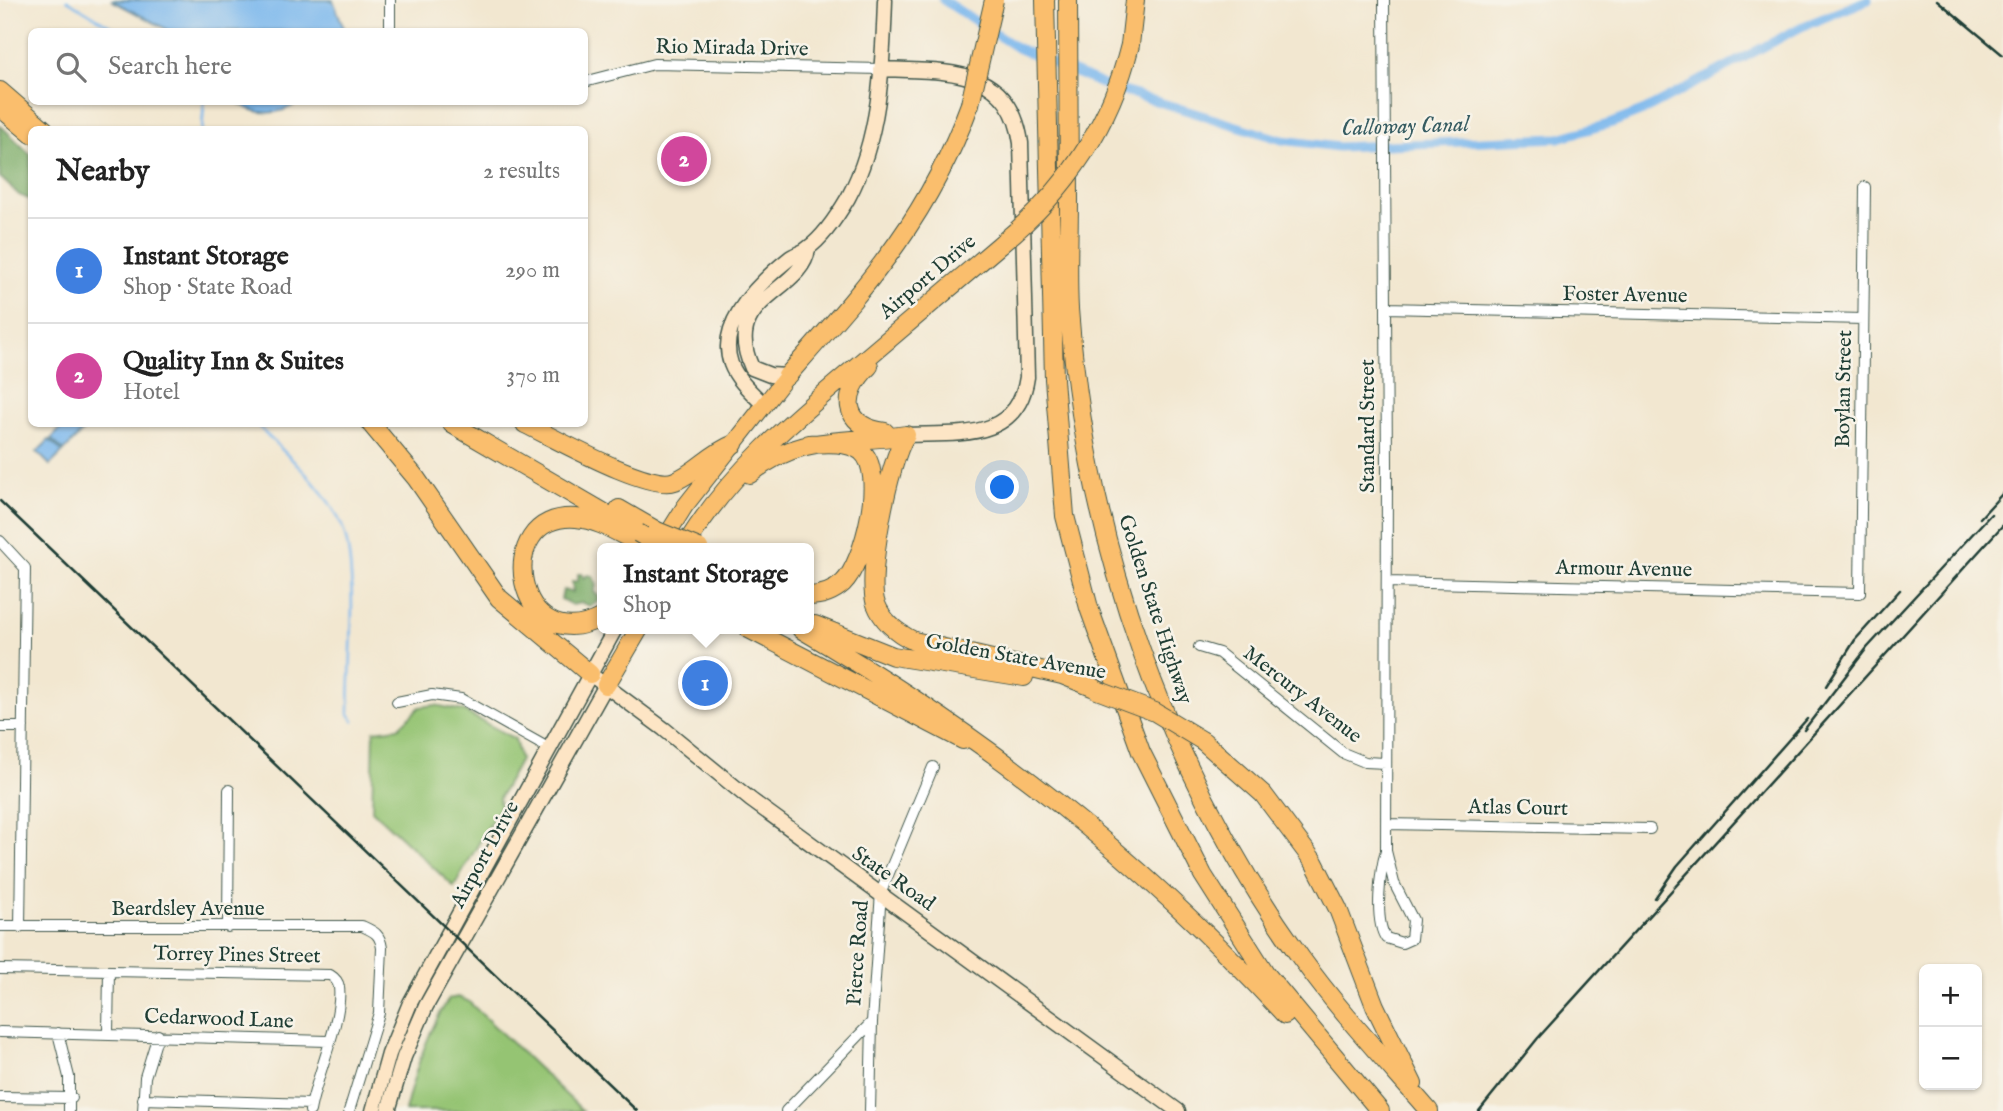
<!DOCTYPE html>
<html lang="en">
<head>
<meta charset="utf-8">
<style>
  body { margin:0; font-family:"IM FELL English",serif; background:#f6f6f6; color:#222 }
  .controls { position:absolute; right:21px; bottom:21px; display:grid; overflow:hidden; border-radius:10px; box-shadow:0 2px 5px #0004 }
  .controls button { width:63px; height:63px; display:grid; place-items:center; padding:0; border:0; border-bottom:2px solid #e0e0e0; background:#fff; color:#222; font:35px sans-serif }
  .you { position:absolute; left:1003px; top:488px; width:24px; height:24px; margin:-18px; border:5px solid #fff; border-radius:50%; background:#1a73e8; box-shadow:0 0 0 10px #1a73e833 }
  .badge { display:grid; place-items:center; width:46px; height:46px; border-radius:50%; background:#d1495b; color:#fff; font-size:23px; font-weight:700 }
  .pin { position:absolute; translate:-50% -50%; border:4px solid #fff; box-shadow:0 2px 7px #0006 }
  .popup { position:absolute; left:597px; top:543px; width:217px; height:91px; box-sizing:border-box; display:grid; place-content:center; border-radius:10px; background:#fff; filter:drop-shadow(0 2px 5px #0005); font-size:23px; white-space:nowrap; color:#767676 }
  .popup b { font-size:26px; color:#222 }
  .popup::after { content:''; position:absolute; left:50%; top:100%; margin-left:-14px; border:14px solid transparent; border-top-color:#fff }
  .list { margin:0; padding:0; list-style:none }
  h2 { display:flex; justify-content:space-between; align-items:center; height:91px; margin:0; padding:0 28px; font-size:30px }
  h2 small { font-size:23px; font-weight:400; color:#767676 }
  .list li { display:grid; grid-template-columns:46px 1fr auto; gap:21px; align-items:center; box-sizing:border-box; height:105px; padding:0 28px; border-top:2px solid #e0e0e0 }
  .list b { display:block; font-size:26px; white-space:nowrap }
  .list p { margin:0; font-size:23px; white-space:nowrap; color:#767676 }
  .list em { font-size:23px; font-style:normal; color:#767676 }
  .icon { flex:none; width:38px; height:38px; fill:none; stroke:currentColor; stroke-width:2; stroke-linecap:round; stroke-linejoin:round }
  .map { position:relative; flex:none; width:2003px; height:1111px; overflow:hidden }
  .search { position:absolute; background:#fff; box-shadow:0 2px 5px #0004; left:28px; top:28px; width:560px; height:77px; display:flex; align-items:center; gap:18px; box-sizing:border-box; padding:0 24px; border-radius:10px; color:#767676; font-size:26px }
  .panel { position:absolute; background:#fff; box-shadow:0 2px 5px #0004; left:28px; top:126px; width:560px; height:301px; border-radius:10px }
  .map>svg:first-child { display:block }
  .green { fill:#95c473; stroke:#5a8054; stroke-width:2 }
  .forest { fill:#78aa65; stroke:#4c744c; stroke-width:2 }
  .water { fill:#7ab7ed; stroke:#4c7a90; stroke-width:2 }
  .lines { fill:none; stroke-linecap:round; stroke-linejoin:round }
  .stream { stroke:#7ab7ed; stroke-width:2.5 }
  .canal { stroke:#7ab7ed; stroke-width:9 }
  .street-casing { stroke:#3f564b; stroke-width:12 }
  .secondary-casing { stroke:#3f564b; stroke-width:17 }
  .primary-casing { stroke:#3f564b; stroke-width:18 }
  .highway-casing { stroke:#3f564b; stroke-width:20 }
  .street { stroke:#fff; stroke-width:10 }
  .secondary { stroke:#fde5c5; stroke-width:14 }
  .primary { stroke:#fabe6d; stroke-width:16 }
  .highway { stroke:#fabe6d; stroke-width:18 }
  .rail { stroke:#1f3d34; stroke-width:2.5 }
  .highway-bridge-casing { stroke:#3f564b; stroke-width:20; stroke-linecap:butt }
  .highway-bridge { stroke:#fabe6d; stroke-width:18 }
  .labels { text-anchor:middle; stroke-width:5; stroke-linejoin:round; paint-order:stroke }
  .street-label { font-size:21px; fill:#1f3d34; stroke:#f7f3e8 }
  .water-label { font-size:23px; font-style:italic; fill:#365c62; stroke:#f7f3e8 }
</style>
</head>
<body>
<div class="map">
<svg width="2003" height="1111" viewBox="0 0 2003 1111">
  <rect width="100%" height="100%" fill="#f7f3e8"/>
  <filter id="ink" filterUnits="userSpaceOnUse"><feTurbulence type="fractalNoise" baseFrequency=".0143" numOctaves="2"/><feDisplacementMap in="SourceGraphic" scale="14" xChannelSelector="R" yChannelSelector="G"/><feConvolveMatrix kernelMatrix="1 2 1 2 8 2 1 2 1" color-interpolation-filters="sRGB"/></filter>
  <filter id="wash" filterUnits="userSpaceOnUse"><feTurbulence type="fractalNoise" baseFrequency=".00686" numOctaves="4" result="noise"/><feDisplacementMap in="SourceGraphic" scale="28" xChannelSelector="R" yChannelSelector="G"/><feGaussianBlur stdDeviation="1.57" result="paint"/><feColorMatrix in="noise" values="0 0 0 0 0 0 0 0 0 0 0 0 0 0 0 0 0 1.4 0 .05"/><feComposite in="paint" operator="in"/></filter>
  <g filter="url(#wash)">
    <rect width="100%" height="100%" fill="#f2e7d0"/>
    <path class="green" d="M435 705 463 711 515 739 520 760 499 798 500 806 454 887 372 810 374 731 398 728 420 707Z
      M458 997 468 1001 583 1111H405C414 1074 427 1031 449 999Z"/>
    <path class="forest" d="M0 125 31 155V200L19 195 0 177Z
      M578 574H582L584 579 587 575 592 576 597 584 594 592 599 597V601L590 606 582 603 572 605 561 599 563 590 573 592 572 582 578 581Z"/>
    <path class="water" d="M111 0H333L345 31H170Z
      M237 102H299C280 116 256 116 237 102Z
      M65 424H73L82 432 64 451 51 439Z
      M49 440 63 452 50 465 37 452Z"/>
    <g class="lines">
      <path class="stream" d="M67 0 120 32
        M202 130 204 102
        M256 424C285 454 325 486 342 526 359 569 349 665 349 714L354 721"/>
      <path class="canal" d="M943 0 1017 48 1104 85 1282 140 1338 147 1559 138 1612 123 1645 110 1801 27 1868 0"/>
    </g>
  </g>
  <g filter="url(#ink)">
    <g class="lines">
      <g class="street-casing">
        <path id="street" d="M1384 0 1387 464 1386 851
          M390 32V0
          M584 82 654 64 881 69
          M1386 308 1863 319
          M0 541 25 568 20 927
          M1387 582 1860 593 1865 187
          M1199 647 1219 653 1343 753 1365 762 1386 763
          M397 702 432 695 461 699 550 749
          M0 727H23
          M1386 824 1650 829
          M1386 851 1394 883 1413 920 1411 939 1402 943 1386 938C1374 921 1380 871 1386 851Z
          M0 926H362C375 932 380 934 382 948L379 1013 349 1111
          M228 927 229 790
          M0 969 330 975C335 978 338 981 339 987 343 1019 316 1076 310 1111
          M0 1032 328 1041
          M58 1033 69 1077V1111
          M108 1033 109 971
          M0 1097 72 1098
          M143 1099 311 1104
          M143 1111 145 1077 158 1035
          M786 1111 872 1022
          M870 1111 872 1022 881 892 933 767"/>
      </g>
      <g class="secondary-casing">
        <path id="secondary" d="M881 69C943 72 1010 64 1021 143L1027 377C1018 442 956 433 906 435
          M787 376 770 375 752 368C720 298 802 293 808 249
          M764 405C752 393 737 380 731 364 716 323 761 281 790 258 795 254 803 253 808 248 824 237 838 215 848 198 880 139 883 66 885 0
          M590 674 664 729 751 800 1178 1111
          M373 1111 389 1054 410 1003 615 629
          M388 1111 404 1057 426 1006 606 685"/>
      </g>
      <g class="primary-casing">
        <path id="primary" d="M660 546 685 506 787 376"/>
      </g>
      <g class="highway-casing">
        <path id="highway" d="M1045 0 1054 379 1065 516 1089 608 1141 752 1203 875 1266 974 1380 1111
          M1068 0C1068 67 1069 133 1069 200 1069 236 1067 273 1069 309 1086 539 1166 770 1301 958 1340 1012 1385 1060 1429 1111
          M1130 45 1135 0
          M0 91 45 130
          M0 107 32 134
          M869 366C841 393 841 426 885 432
          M787 376C867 285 927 221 970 104
          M371 424 416 478 499 598 590 674
          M452 424 627 526
          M525 424C553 437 649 492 675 481 697 472 709 454 734 444
          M906 435C889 460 866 577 876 604 883 622 897 633 914 641L1062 675 1097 689
          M750 474C802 432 846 445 906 435
          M619 509 657 531
          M684 548C729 472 796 417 863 361 909 322 955 283 1001 244
          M808 596C821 596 833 592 843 583 864 563 887 471 861 451 847 441 825 443 809 444
          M602 617C516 663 489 512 576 518 603 520 626 539 650 548
          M815 625 893 656 1024 677
          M749 629 963 740
          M801 629C989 739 1137 855 1285 1015
          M606 685 639 629
          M1203 741 1263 794 1314 862 1338 909 1375 1006 1413 1084"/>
      </g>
      <use href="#street" class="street"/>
      <use href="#secondary" class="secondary"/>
      <use href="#primary" class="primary"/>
      <use href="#highway" class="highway"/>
      <path class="rail" d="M1937 0 2003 55
        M0 501 637 1111
        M1980 518 2003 493
        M1826 686 1855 640 1900 590
        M1804 730 1867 648 1991 514
        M1655 898 1677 866 1807 719
        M1479 1111 1538 1038 2003 525"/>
      <g class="highway-bridge-casing">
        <path id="highway-bridge" d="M970 104 994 0
          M1001 244C1066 191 1110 126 1130 45
          M657 531 699 548
          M638 533 664 548
          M1097 690 1155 712 1203 741"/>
      </g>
      <use href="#highway-bridge" class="highway-bridge"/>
    </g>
  </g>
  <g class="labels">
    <g class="street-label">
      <text transform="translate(732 47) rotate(1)" y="7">Rio Mirada Drive</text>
      <text transform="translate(927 276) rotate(-40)" y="7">Airport Drive</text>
      <text transform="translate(1625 294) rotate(1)" y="7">Foster Avenue</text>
      <text transform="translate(1843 389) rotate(-89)" y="7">Boylan Street</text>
      <text transform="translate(1367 426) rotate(-90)" y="7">Standard Street</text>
      <text transform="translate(1624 568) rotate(1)" y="7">Armour Avenue</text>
      <text transform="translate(1156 609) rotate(72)" y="7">Golden State Highway</text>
      <text transform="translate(1016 656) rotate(10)" y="7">Golden State Avenue</text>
      <text transform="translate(1303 694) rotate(38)" y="7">Mercury Avenue</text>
      <text transform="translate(1518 807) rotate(1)" y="7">Atlas Court</text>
      <text transform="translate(484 854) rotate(-61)" y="7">Airport Drive</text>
      <text transform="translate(894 878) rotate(35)" y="7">State Road</text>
      <text x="188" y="915">Beardsley Avenue</text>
      <text transform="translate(857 953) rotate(-86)" y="7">Pierce Road</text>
      <text transform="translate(237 954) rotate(1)" y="7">Torrey Pines Street</text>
      <text transform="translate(219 1018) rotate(2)" y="7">Cedarwood Lane</text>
    </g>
    <g class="water-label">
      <text transform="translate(1405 125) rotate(-2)" y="8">Calloway Canal</text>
    </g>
  </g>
</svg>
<div class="controls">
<button>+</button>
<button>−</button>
</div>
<div class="you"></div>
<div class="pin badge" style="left:705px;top:683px;background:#3f7fe0">1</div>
<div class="popup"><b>Instant Storage</b>Shop</div>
<div class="pin badge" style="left:684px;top:159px;background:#d1479c">2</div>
<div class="search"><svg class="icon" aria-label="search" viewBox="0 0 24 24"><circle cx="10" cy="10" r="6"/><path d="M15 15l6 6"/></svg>Search here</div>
<section class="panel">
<h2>Nearby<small>2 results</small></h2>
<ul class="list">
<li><span class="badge" style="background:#3f7fe0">1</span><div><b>Instant Storage</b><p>Shop · State Road</p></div><em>290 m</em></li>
<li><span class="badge" style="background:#d1479c">2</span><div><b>Quality Inn &amp; Suites</b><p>Hotel</p></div><em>370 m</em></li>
</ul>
</section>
</div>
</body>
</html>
